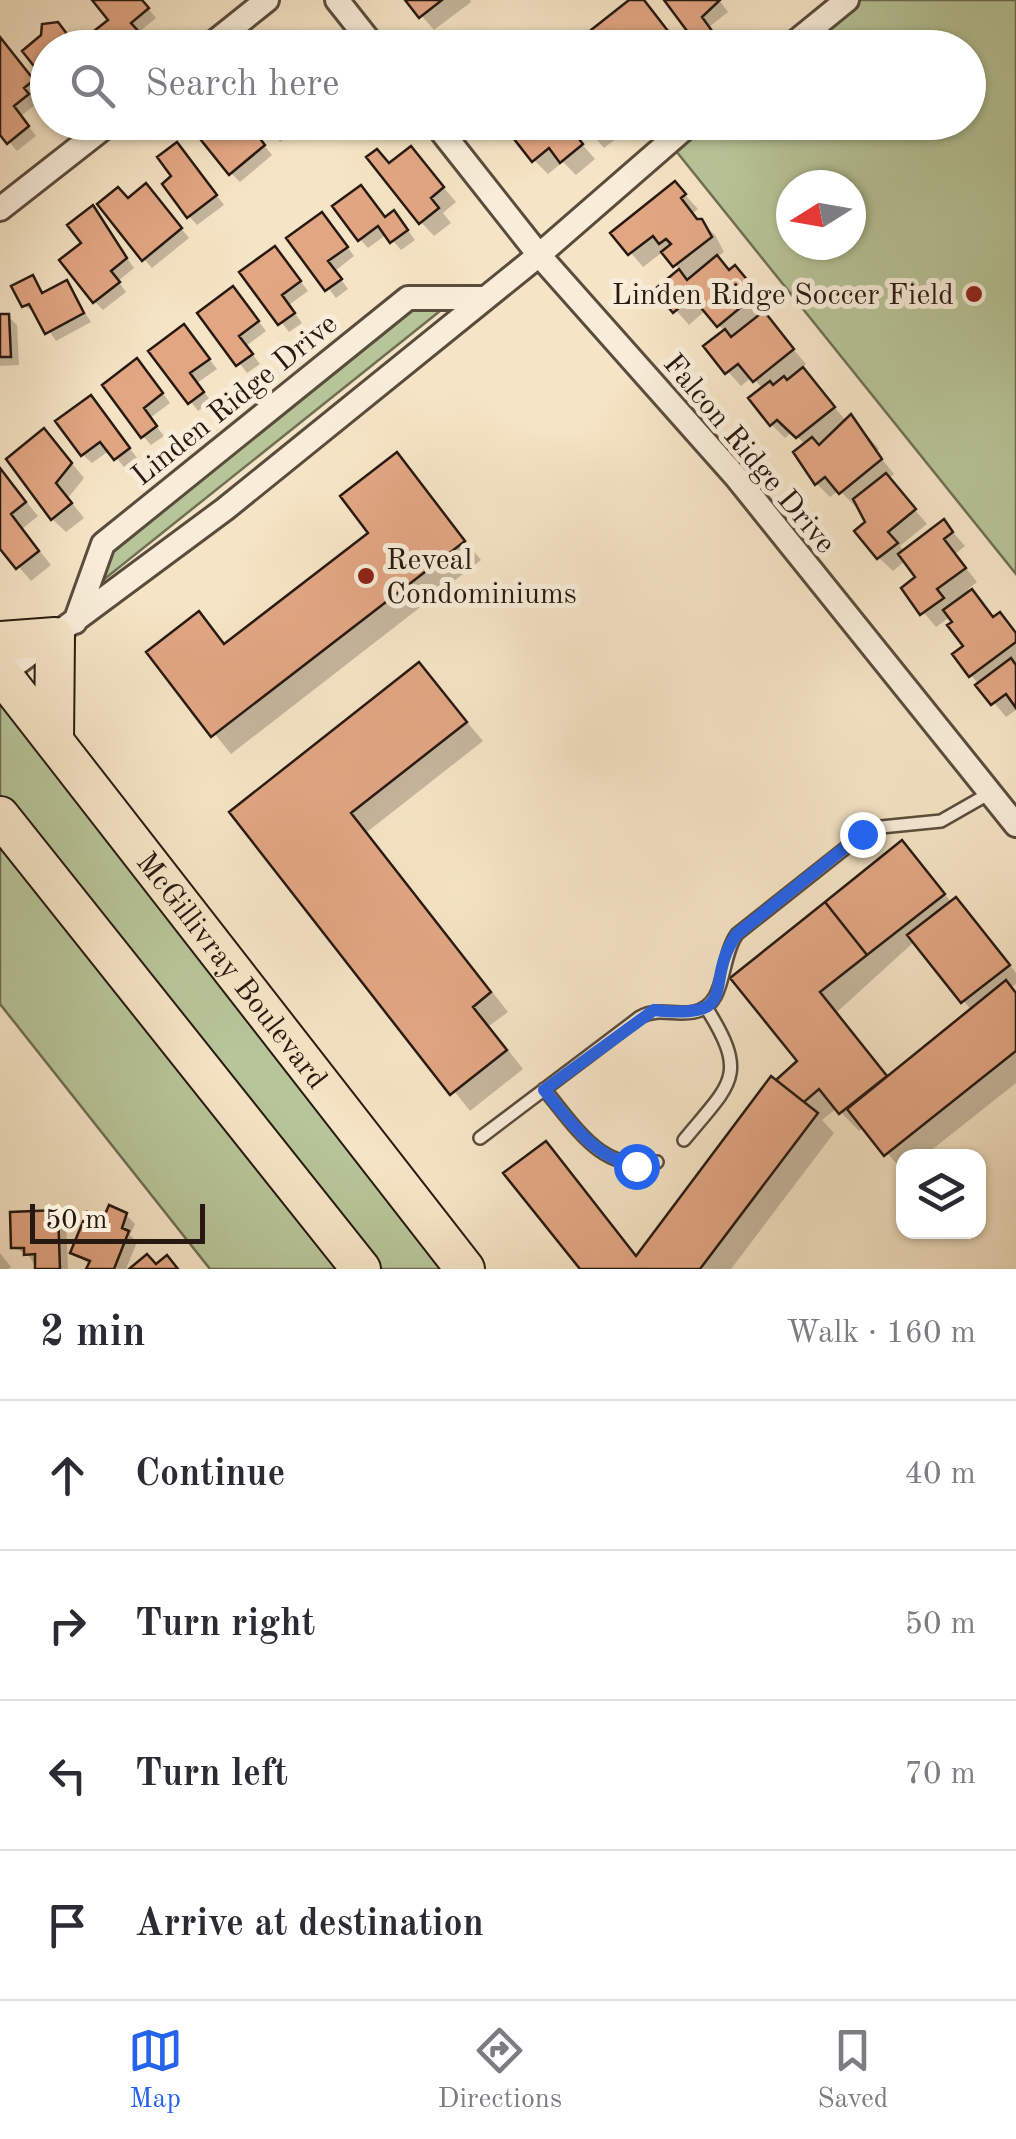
<!DOCTYPE html>
<html lang="en">
<head>
<meta charset="utf-8">
<style>
  body { margin:0; font-family:"Old Standard TT",serif; background:#f2f2f3; color:#2b2b33 }
  .controls { position:absolute; right:30px; bottom:30px; display:grid; overflow:hidden; border-radius:20px; box-shadow:0 2px 8px #0004 }
  .controls button { width:90px; height:90px; display:grid; place-items:center; padding:0; border:0; border-bottom:2px solid #e1e1e2; background:#fff; color:#2b2b33; font:50px sans-serif }
  .compass { position:absolute; left:776px; top:170px; width:90px; height:90px; border-radius:50%; background:#fff; box-shadow:0 2px 8px #0004; rotate:259deg }
  .scale { position:absolute; left:30px; bottom:25px; width:175px; box-sizing:border-box; padding-left:10px; border:5px solid #271910; border-top:0; font-size:28px; line-height:35px; white-space:nowrap; color:#271910; -webkit-text-stroke:8px #f8edd9; paint-order:stroke }
  .stop { position:absolute; width:30px; height:30px; margin:-22px; border:8px solid #2563eb; border-radius:50%; background:#fff }
  .stop.end { background:#2563eb; border-color:#fff; box-shadow:0 2px 10px #0008 }
  .list { margin:0; padding:0; list-style:none }
  h2 { display:flex; justify-content:space-between; align-items:center; height:130px; margin:0; padding:0 40px; font-size:42px }
  h2 small { font-size:32px; font-weight:400; color:#7c7c81 }
  .list li { display:grid; grid-template-columns:65px 1fr auto; gap:30px; align-items:center; box-sizing:border-box; height:150px; padding:0 40px; border-top:2px solid #e1e1e2 }
  .list b { display:block; font-size:38px; white-space:nowrap }
  .list em { font-size:32px; font-style:normal; color:#7c7c81 }
  .icon { flex:none; width:55px; height:55px; fill:none; stroke:currentColor; stroke-width:2; stroke-linecap:round; stroke-linejoin:round }
  .map { position:relative; flex:none; width:1016px; height:1269px; overflow:hidden }
  .search { position:absolute; background:#fff; box-shadow:0 2px 8px #0004; left:30px; right:30px; top:30px; height:110px; display:flex; align-items:center; gap:25px; box-sizing:border-box; padding:0 35px; border-radius:55px; color:#7c7c81; font-size:38px }
  .sheet { height:730px; background:#fff }
  nav { display:flex; justify-content:space-around; align-items:center; box-sizing:border-box; height:140px; border-top:2px solid #e1e1e2; background:#fff; font-size:28px; color:#7c7c81 }
  nav a { display:grid; justify-items:center; gap:5px }
  nav .on { color:#2563eb }
  .map>svg:first-child { display:block }
  .green { fill:#b7c598; stroke:#6f6f54; stroke-width:2.5; fill-rule:evenodd }
  .shadow { fill:#0003; fill-rule:evenodd }
  .building { fill:#e2a683; stroke:#271910; stroke-width:2.5 }
  .lines { fill:none; stroke-linecap:round; stroke-linejoin:round }
  .service-casing { stroke:#5a4c3d; stroke-width:16 }
  .minor-casing { stroke:#5a4c3d; stroke-width:28 }
  .primary-casing { stroke:#271910; stroke-width:42 }
  .service { stroke:#f8edd9; stroke-width:11 }
  .minor { stroke:#f8edd9; stroke-width:22 }
  .primary { stroke:#f5e4c5; stroke-width:38 }
  .route { stroke:#2563eb; stroke-width:12 }
  .poi-dot { fill:#8f2418; stroke:#f8edd9; stroke-width:4 }
  .labels { text-anchor:middle; stroke-width:10; stroke-linejoin:round; paint-order:stroke }
  .poi-label { font-size:30px; fill:#271910; stroke:#f8edd9; text-anchor:end }
  .street-label { font-size:30px; fill:#271910; stroke:#f8edd9 }
</style>
</head>
<body>
<div class="map">
<svg width="1016" height="1269" viewBox="0 0 1016 1269">
  <rect width="100%" height="100%" fill="#f5e4c5"/>
  <filter id="stains"><feTurbulence type="fractalNoise" baseFrequency=".002" numOctaves="4"/><feColorMatrix values="0 0 0 0 .2 0 0 0 0 .09 0 0 0 0 .02 0 0 0 .5 -.17"/></filter>
  <radialGradient id="worn" r=".72"><stop offset=".6" stop-color="#630" stop-opacity="0"/><stop offset="1" stop-color="#630" stop-opacity=".3"/></radialGradient>
  <path class="green" d="M847 0H1016V574L668 141 692 123 968 122V48L788 47ZM791 185H851V245H791Z
    M445 307 97 585 107 554 410 310Z
    M0 676 465 1269H210L0 1004Z"/>
  <path class="shadow" d="M95 0H141L156 18 138 33 147 44 111 48V20Z
    M408 0H470L471 2 434 30Z
    M633 0H642L680 45 608 48Z
    M667 0H719L728 12 709 27 722 45 703 48Z
    M0 40 41 90 31 98 36 104 21 116 36 136 17 151 0 131Z
    M245 122 272 155 240 182 231 173 220 134Z
    M263 122H304L280 142Z
    M555 122 561 130 566 126 595 159 576 175 563 162 548 174 534 160Z
    M582 122H620L626 131 604 148Z
    M411 149 456 202 443 213 451 223 434 236 421 222 390 165Z
    M185 154 224 205 197 225 189 216 175 177Z
    M675 184 698 209 693 213 699 221 715 235 724 252 716 258 749 282 770 308 763 314 806 364 801 368 847 422 851 418 879 449 876 452 894 474 888 479 927 524 900 546 905 552 944 522 965 546 955 554 977 582 968 589 995 619 1000 615 1016 632V710L1006 717 971 675 966 647 951 616 936 627 904 589 919 578 906 560 893 571 879 558 858 531 869 522 859 502 855 506 839 490 830 497 817 484 797 453 806 445 792 432 785 438 771 424 763 389 752 377 741 386 706 347 725 332 706 310 689 325 658 290 681 271 664 251 643 267 614 233Z
    M154 195 189 238 152 268 144 259 127 198Z
    M93 209 134 268 118 281 126 292 103 310 95 302 84 243Z
    M386 219 402 222 415 240 401 250 387 234 368 248 360 239Z
    M330 224 354 256 335 271 348 289 336 298 290 239Z
    M283 258 308 291 289 305 302 323 289 332 243 273Z
    M32 278 45 294 66 283 91 322 56 341 37 313 24 306Z
    M241 298 266 331 246 346 260 364 247 373 201 313Z
    M8 316 17 325 19 365 0 366V317Z
    M192 336 217 369 197 383 211 401 198 411 152 351Z
    M146 370 170 403 150 418 164 436 151 445 143 436Z
    M99 407 137 458 124 467 110 450 92 463 83 455Z
    M57 445 84 478 68 498 84 518 66 532 52 519Z
    M396 456 481 560 231 754 149 653 199 615 227 645 372 533Z
    M0 470 38 516 22 529 51 565 31 581 0 545Z
    M419 665 483 741 367 832 508 1012 489 1026 523 1069 470 1111 232 812Z
    M902 843 952 903 956 900 970 914 1016 973V984L1010 988 1016 994V1083L924 1156H904V1172L864 1127 859 1131 837 1108 822 1120 834 1133 731 1269H583L546 1144 638 1258 776 1083 800 1062 734 978ZM915 941 972 1011 889 1077 837 1012Z
    M57 1213 66 1222 68 1269H37L29 1256 14 1247Z
    M126 1215 135 1224 130 1235 137 1242 126 1269H89L91 1265 73 1253 105 1222Z
    M0 1253 11 1267 8 1269H0Z"/>
  <path class="building" d="M92 0H142L149 8 131 23 141 34 124 48H108L94 31 108 20Z
    M405 0H442L419 18Z
    M629 0H644L668 31 646 48H604L591 30Z
    M664 0H720L702 17 715 35 699 47Z
    M58 22 76 46 88 37 97 48H48V84L22 51 41 35 42 24Z
    M0 37 34 80 24 88 29 94 14 106 29 126 7 144 0 135Z
    M201 122H212L219 131 229 122H247L265 145 229 175 193 130Z
    M506 122H555L559 128 566 123 583 144 560 163 549 148 532 162 503 125Z
    M177 142 217 195 187 218 162 184 171 176 157 157Z
    M411 146 444 187 431 198 439 208 419 224 366 157 377 149 389 163Z
    M675 181 686 194 681 198 697 219H702L712 237 673 267 661 252 671 244 666 239 659 244 653 236 628 255 610 233Z
    M146 183 182 228 142 261 97 204 118 187 128 198Z
    M361 185 385 217 394 210 408 230 390 243 378 226 358 241 332 206Z
    M93 205 127 258 111 271 120 282 93 303 59 260 81 243 67 225Z
    M322 212 348 247 328 261 342 279 325 291 286 238Z
    M275 246 301 281 282 295 295 313 278 325 239 272Z
    M717 255 729 270 735 265 758 293 717 327 692 297 673 313 654 290 679 269 687 280Z
    M33 275 42 293 67 280 84 313 45 334 29 304 22 307 11 286Z
    M233 286 259 321 239 336 253 354 236 366 197 313Z
    M764 311 794 349 753 382 738 364 725 374 703 346 725 329 731 337Z
    M0 314H9L11 357H0Z
    M184 324 210 359 190 373 204 392 188 404 148 351Z
    M137 358 163 393 144 408 157 426 141 438 102 385Z
    M803 367 835 407 796 438 777 420 770 426 748 398 770 381 773 385 784 376 787 380Z
    M91 395 130 448 114 460 100 442 81 456 55 421Z
    M851 414 882 459 839 494 825 477 815 485 793 452 812 437 819 445Z
    M44 428 72 463 56 483 72 503 51 520 6 459Z
    M397 452 465 541 211 737 146 652 199 611 224 644 368 533 340 496Z
    M0 468 26 502 11 514 39 551 16 569 0 549Z
    M886 473 916 509 888 532 898 543 877 559 854 531 865 522 853 499Z
    M944 519 953 532 944 539 966 568 937 589 944 598 920 615 901 588 915 577 898 554Z
    M972 589 993 617 1000 612 1016 633V642L969 677 952 654 963 646 947 625 952 622 943 610Z
    M1011 658 1016 665V708L1006 694 991 705 975 685Z
    M419 662 467 722 351 813 491 992 473 1007 507 1050 450 1095 229 812Z
    M902 840 945 894 867 955 825 902Z
    M956 897 1010 965 961 1003 907 935Z
    M825 902 867 955 820 992 887 1076 839 1114 819 1089 804 1102 776 1080 797 1061 730 978Z
    M1006 980 1016 993V1051L884 1156 847 1109Z
    M771 1076 818 1113 700 1269H580L503 1173 546 1141 636 1256Z
    M109 1205 127 1213 122 1228 129 1231 114 1269H86L90 1261 70 1253 87 1212 103 1219Z
    M58 1210 60 1269H35V1254L24 1255V1248H11L10 1212Z
    M147 1254 156 1264 167 1255 178 1269H129Z"/>
  <g class="lines">
    <g class="service-casing">
      <path id="service" d="M544 1089C576 1127 602 1174 657 1162
        M480 1138 640 1017C659 1007 674 1016 694 1012 728 1005 719 959 737 934L862 835 881 827 941 821 990 793
        M684 1140C731 1083 749 1076 707 1009"/>
    </g>
    <g class="minor-casing">
      <path id="minor" d="M337 0 375 48
        M207 48 267 0
        M788 48 847 0
        M434 122 539 255 737 478 1016 825
        M0 209 111 122
        M75 622 103 544 408 298H485
        M0 676 225 509 539 255 692 122"/>
    </g>
    <g class="primary-casing">
      <g id="primary">
        <path d="M0 641 55 637 54 741"/>
        <path id="s1" d="M0 672 465 1269"/>
        <path d="M0 816 361 1269"/>
      </g>
    </g>
    <use href="#service" class="service"/>
    <use href="#minor" class="minor"/>
    <use href="#primary" class="primary"/>
  </g>
  <g class="lines">
    <path class="route" d="M636 1166C593 1158 571 1121 544 1090L654 1010C745 1020 701 984 737 934L862 834"/>
  </g>
  <g class="poi-dot">
    <circle cx="974" cy="294" r="10"/>
    <circle cx="366" cy="576" r="10"/>
  </g>
  <g class="labels">
    <g class="poi-label">
      <text x="954" y="304">Linden Ridge Soccer Field</text>
      <text x="386" y="569" text-anchor="start">Reveal<tspan x="386" dy="34">Condominiums</tspan></text>
    </g>
    <g class="street-label">
      <text transform="translate(234 399) rotate(-39)" y="10">Linden Ridge Drive</text>
      <text transform="translate(750 453) rotate(50)" y="10">Falcon Ridge Drive</text>
      <text dy="10" stroke="none"><textPath href="#s1" startOffset="378">McGillivray Boulevard</textPath></text>
    </g>
  </g>
  <rect width="100%" height="100%" filter="url(#stains)"/>
  <rect width="100%" height="100%" fill="url(#worn)"/>
</svg>
<div class="controls">
<button><svg class="icon" aria-label="layers" viewBox="0 0 24 24"><path d="M12 4l9 5-9 5-9-5zM3 14l9 5 9-5"/></svg></button>
</div>
<svg class="compass" viewBox="-18 -18 36 36"><path d="M0-13l5 13h-10z" fill="#e53935"/><path d="M0 13l5-13h-10z" fill="#7c7c81"/></svg>
<div class="scale">50 m</div>
<div class="stop" style="left:636px;top:1166px"></div>
<div class="stop end" style="left:862px;top:834px"></div>
<div class="search"><svg class="icon" aria-label="search" viewBox="0 0 24 24"><circle cx="10" cy="10" r="6"/><path d="M15 15l6 6"/></svg>Search here</div>
</div>
<section class="sheet">
<h2>2 min<small>Walk · 160 m</small></h2>
<ul class="list">
<li><svg class="icon" aria-label="ahead" viewBox="0 0 24 24"><path d="M12 20V5M6 11l6-6 6 6"/></svg><div><b>Continue</b></div><em>40 m</em></li>
<li><svg class="icon" aria-label="right" viewBox="0 0 24 24"><path d="M7 20v-9h11M14 6l5 5-5 5"/></svg><div><b>Turn right</b></div><em>50 m</em></li>
<li><svg class="icon" aria-label="left" viewBox="0 0 24 24"><path d="M17 20v-9H6M10 6l-5 5 5 5"/></svg><div><b>Turn left</b></div><em>70 m</em></li>
<li><svg class="icon" aria-label="arrive" viewBox="0 0 24 24"><path d="M6 21V4h12l-3 4 3 4H6"/></svg><div><b>Arrive at destination</b></div></li>
</ul>
</section>
<nav>
<a class="on"><svg class="icon" aria-label="map" viewBox="0 0 24 24"><path d="M3 6l6-2 6 2 6-2v14l-6 2-6-2-6 2zM9 4v14M15 6v14"/></svg>Map</a>
<a><svg class="icon" aria-label="directions" viewBox="0 0 24 24"><path d="M12 3l9 9-9 9-9-9zM9 14v-3h6M13 9l2 2-2 2"/></svg>Directions</a>
<a><svg class="icon" aria-label="saved" viewBox="0 0 24 24"><path d="M7 4h10v16l-5-4-5 4z"/></svg>Saved</a>
</nav>
</body>
</html>
